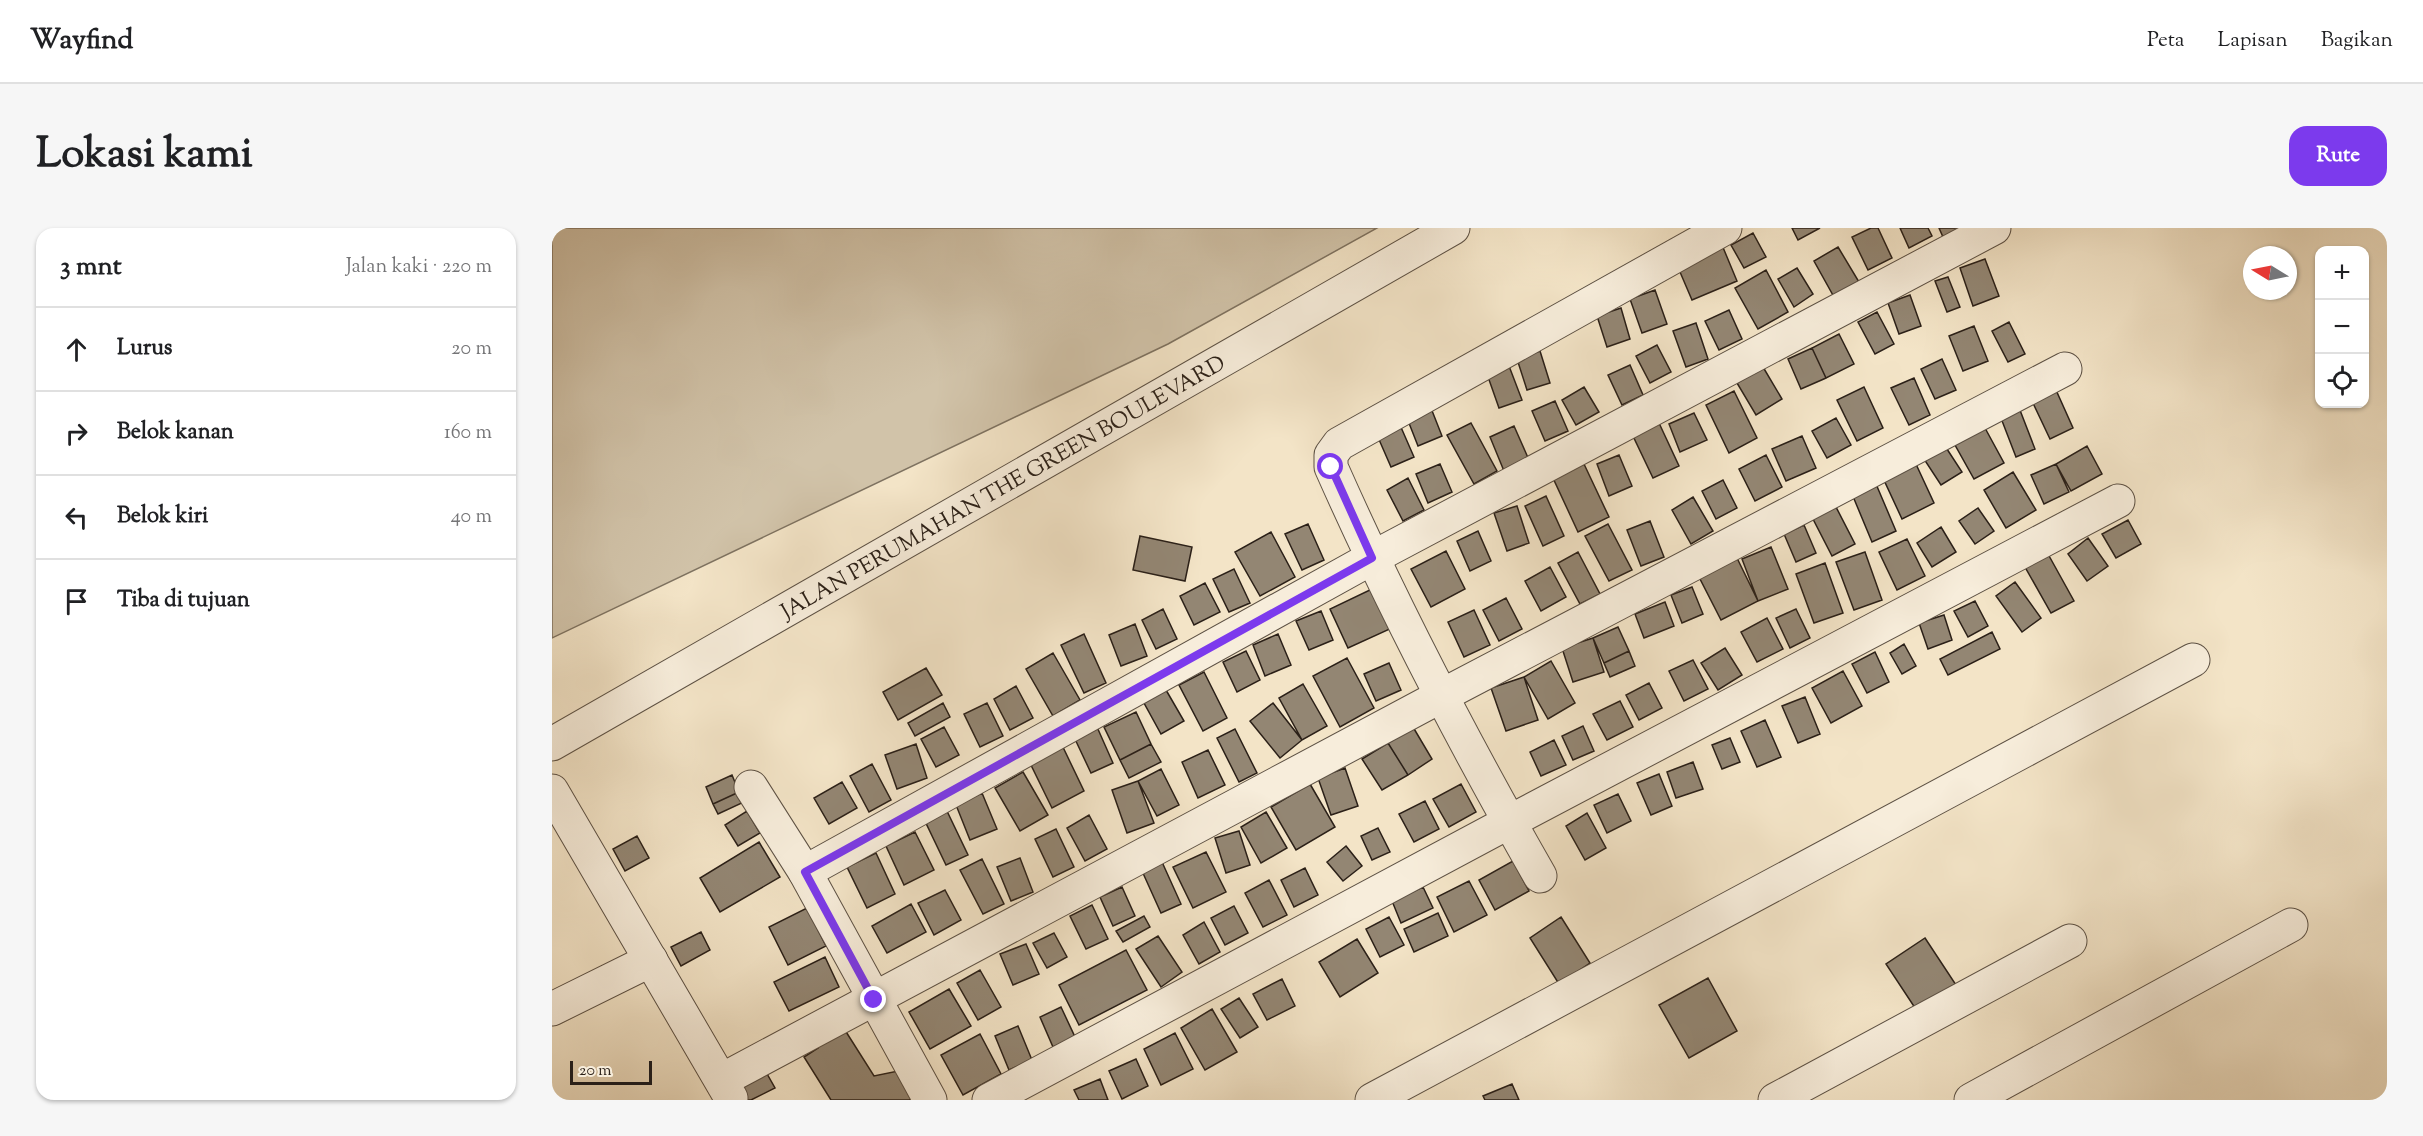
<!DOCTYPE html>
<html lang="id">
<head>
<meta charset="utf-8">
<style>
  body { margin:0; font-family:"Sorts Mill Goudy",serif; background:#f6f6f6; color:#202124 }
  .controls { position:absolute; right:18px; top:18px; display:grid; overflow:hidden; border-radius:12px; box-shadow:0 2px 4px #0004 }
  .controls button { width:54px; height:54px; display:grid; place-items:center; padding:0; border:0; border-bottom:2px solid #e0e0e0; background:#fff; color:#202124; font:30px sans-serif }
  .compass { position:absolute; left:1691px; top:18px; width:54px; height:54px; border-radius:50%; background:#fff; box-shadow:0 2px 4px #0004; rotate:280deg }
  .scale { position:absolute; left:18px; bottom:15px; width:82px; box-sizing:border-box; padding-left:6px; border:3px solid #2b2018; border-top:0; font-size:16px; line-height:21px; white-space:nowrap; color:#2b2018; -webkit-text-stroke:4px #f7eddb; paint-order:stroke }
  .stop { position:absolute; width:18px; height:18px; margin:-14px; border:4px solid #7c3aed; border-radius:50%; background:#fff }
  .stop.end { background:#7c3aed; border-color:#fff; box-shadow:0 2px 6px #0008 }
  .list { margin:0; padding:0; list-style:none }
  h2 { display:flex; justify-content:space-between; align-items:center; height:78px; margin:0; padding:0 24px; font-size:26px }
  h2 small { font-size:20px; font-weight:400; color:#757577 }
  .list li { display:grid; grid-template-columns:39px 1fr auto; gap:18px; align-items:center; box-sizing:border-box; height:84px; padding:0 24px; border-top:2px solid #e0e0e0 }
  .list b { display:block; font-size:22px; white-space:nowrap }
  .list em { font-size:20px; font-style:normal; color:#757577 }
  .icon { flex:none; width:33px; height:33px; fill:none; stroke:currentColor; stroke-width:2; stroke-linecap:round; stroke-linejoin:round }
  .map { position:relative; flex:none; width:1835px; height:872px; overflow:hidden; border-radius:18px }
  header { display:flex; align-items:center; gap:36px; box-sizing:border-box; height:84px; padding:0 30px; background:#fff; border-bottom:2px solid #e0e0e0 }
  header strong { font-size:28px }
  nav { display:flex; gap:33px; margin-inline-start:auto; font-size:21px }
  .intro { display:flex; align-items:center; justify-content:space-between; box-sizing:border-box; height:144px; padding:0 36px }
  h1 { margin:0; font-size:42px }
  .button { padding:15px 27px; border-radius:18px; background:#7c3aed; color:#fff; font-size:21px; font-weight:700 }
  main { display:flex; gap:36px; padding:0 36px }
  aside { flex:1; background:#fff; border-radius:18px; box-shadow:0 2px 4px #0004 }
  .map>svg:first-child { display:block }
  .green { fill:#d1c3a9; stroke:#7e7260; stroke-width:1.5 }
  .building { fill:#938673; stroke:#2b2018; stroke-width:1.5 }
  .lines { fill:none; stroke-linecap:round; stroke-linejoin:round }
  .minor-casing { stroke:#5d5144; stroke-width:35 }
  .minor { stroke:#f7eddb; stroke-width:33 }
  .route { stroke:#7c3aed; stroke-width:8 }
  .labels { text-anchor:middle; stroke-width:6; stroke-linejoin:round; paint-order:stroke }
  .street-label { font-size:22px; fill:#2b2018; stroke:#f7eddb }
</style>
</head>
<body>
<header>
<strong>Wayfind</strong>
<nav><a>Peta</a><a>Lapisan</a><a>Bagikan</a></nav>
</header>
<div class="intro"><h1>Lokasi kami</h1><a class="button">Rute</a></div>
<main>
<aside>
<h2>3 mnt<small>Jalan kaki · 220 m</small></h2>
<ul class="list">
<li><svg class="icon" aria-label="ahead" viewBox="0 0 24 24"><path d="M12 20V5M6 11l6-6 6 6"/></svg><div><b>Lurus</b></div><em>20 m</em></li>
<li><svg class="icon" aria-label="right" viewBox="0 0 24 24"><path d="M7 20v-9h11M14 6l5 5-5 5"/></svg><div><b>Belok kanan</b></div><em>160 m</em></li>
<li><svg class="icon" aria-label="left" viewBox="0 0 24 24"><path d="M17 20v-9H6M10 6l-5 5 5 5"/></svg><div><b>Belok kiri</b></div><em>40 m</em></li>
<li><svg class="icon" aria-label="arrive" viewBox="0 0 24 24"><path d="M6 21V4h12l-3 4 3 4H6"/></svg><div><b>Tiba di tujuan</b></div></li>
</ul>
</aside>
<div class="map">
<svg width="1835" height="872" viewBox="0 0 1835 872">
  <rect width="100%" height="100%" fill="#f3e4c7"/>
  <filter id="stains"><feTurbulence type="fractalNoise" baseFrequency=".00333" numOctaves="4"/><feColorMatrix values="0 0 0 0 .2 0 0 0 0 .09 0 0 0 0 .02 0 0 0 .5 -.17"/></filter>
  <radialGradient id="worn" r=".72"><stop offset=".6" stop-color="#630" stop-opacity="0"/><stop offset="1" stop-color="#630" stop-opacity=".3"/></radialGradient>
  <path class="green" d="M0 0H825L616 116 0 410Z"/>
  <path class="building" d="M1240 0H1268L1246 12Z
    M1319 0H1326L1340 30 1316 42 1300 9Z
    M1348 0H1376L1380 8 1357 20Z
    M1387 0H1411L1391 9Z
    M1201 5 1214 29 1192 40 1179 17Z
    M1170 17 1185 53 1140 72 1125 37Z
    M1286 19 1307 54 1282 69 1262 33Z
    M1433 31 1447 68 1421 78 1408 40Z
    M1245 40 1261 66 1242 79 1226 51Z
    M1214 42 1236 84 1206 101 1183 60Z
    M1396 49 1408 79 1395 84 1383 53Z
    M1103 62 1115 96 1090 105 1078 71Z
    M1358 67 1369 98 1347 106 1336 75Z
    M1069 80 1078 111 1055 119 1045 88Z
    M1177 82 1190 111 1167 122 1153 93Z
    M1325 84 1342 116 1323 126 1306 94Z
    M1457 94 1473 126 1456 134 1440 103Z
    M1144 95 1156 131 1134 139 1121 103Z
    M1422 98 1436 133 1411 143 1397 108Z
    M1287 106 1302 136 1274 150 1260 120Z
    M1105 117 1119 144 1098 155 1084 128Z
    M1260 120 1274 150 1249 161 1236 131Z
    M988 123 998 155 975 162 965 131Z
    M1390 131 1404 162 1383 171 1369 141Z
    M1078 137 1091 167 1070 177 1056 147Z
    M957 138 970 172 947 180 935 146Z
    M1211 139 1230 171 1204 187 1185 155Z
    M1362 150 1378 187 1357 197 1339 160Z
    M1032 159 1047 184 1024 197 1010 172Z
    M1312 159 1331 200 1305 213 1285 172Z
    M1504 162 1521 200 1498 211 1480 173Z
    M1182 163 1205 210 1177 225 1154 177Z
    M1003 173 1016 203 993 213 980 183Z
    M877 175 890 208 866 218 853 185Z
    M1466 177 1483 221 1464 229 1447 185Z
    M1142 185 1155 212 1128 224 1117 196Z
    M1284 190 1299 217 1275 230 1260 203Z
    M919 195 945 243 922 256 895 207Z
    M1107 195 1127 238 1101 250 1081 208Z
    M848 197 862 229 839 239 825 207Z
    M962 198 977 232 952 243 938 209Z
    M1433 200 1452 235 1422 251 1403 217Z
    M1250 208 1264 240 1234 253 1220 221Z
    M1393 218 1410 244 1389 257 1372 231Z
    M1535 218 1550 246 1519 263 1504 236Z
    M1067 227 1080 258 1057 268 1045 236Z
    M1214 227 1230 259 1203 273 1187 241Z
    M1363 234 1382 275 1350 291 1331 250Z
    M888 236 900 264 876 275 864 246Z
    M1032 236 1057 289 1026 304 1001 250Z
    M1504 236 1517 264 1492 276 1479 247Z
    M1461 244 1484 282 1454 300 1432 262Z
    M856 250 872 282 851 293 835 262Z
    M1171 252 1185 280 1164 291 1150 263Z
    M1324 256 1344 303 1320 314 1300 266Z
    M994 268 1012 308 991 318 973 278Z
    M1141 269 1161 303 1139 316 1120 282Z
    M965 278 977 315 955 323 942 285Z
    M1284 279 1303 316 1280 328 1261 291Z
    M1426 280 1442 303 1423 316 1407 293Z
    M1576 292 1589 316 1564 330 1550 306Z
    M1098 293 1112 329 1089 338 1075 302Z
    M756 296 772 332 750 342 733 306Z
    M1056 296 1080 342 1057 353 1033 308Z
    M1252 297 1264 325 1244 334 1232 306Z
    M1389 299 1404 324 1380 339 1365 315Z
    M926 303 939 333 918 343 905 313Z
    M719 304 743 349 708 368 683 324Z
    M588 308 640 319 633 353 581 342Z
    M1536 310 1556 338 1535 353 1516 326Z
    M1355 311 1373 348 1345 362 1327 324Z
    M1219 319 1236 361 1206 373 1190 331Z
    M894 323 913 361 879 379 859 341Z
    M1026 324 1048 366 1028 376 1006 335Z
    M1313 324 1330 372 1302 382 1284 334Z
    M1496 326 1522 373 1499 385 1473 339Z
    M1184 328 1206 373 1169 392 1146 347Z
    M1273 335 1291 385 1262 395 1244 346Z
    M998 339 1014 369 989 383 973 353Z
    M682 341 698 375 677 384 661 351Z
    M1463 354 1489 390 1470 404 1444 368Z
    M653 355 668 384 642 397 628 368Z
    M1140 359 1151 386 1130 395 1119 367Z
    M822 360 840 400 796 420 778 381Z
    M954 370 970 401 947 413 931 382Z
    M1423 373 1436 398 1416 409 1402 383Z
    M1113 374 1122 398 1092 410 1083 386Z
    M611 381 625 411 604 421 590 392Z
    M1244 381 1258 410 1238 420 1224 390Z
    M922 382 938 417 912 429 896 394Z
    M769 383 781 412 757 422 744 393Z
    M1392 387 1400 412 1376 421 1367 395Z
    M1215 390 1231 421 1205 434 1189 404Z
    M583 396 595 428 569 438 557 407Z
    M1066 399 1077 423 1052 435 1041 410Z
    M1440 404 1448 421 1396 447 1388 431Z
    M532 406 554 455 532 465 509 417Z
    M726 406 739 437 713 448 701 417Z
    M1041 410 1052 444 1021 454 1010 420Z
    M1352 416 1364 438 1350 446 1338 425Z
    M1173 420 1190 447 1166 462 1149 435Z
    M694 423 708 452 685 464 671 434Z
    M1077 423 1083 438 1058 449 1052 435Z
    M1323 424 1337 454 1315 465 1300 436Z
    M501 425 528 472 501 488 474 441Z
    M795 430 822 480 788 499 761 448Z
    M1141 432 1156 461 1132 473 1117 443Z
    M999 433 1023 475 996 491 972 449Z
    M837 435 849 462 824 473 812 446Z
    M374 440 390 467 346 492 331 464Z
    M1291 443 1310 478 1279 495 1260 460Z
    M652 444 675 490 651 503 627 457Z
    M972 449 986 492 954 503 939 460Z
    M1097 455 1110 480 1087 492 1074 467Z
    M751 456 775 498 750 512 727 470Z
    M464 458 481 490 458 502 442 471Z
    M614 462 632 493 609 506 592 475Z
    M1253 469 1268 506 1246 515 1230 478Z
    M1068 473 1081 499 1055 512 1041 486Z
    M391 475 398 489 363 508 356 495Z
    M435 475 451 508 428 519 412 486Z
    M721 475 750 512 728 530 698 493Z
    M584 484 599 516 568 532 552 499Z
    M1213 492 1229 529 1205 539 1189 503Z
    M1031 498 1042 523 1021 532 1010 508Z
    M392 499 407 527 384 539 369 511Z
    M545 499 561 535 539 545 522 509Z
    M861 499 880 531 856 547 836 515Z
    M683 501 705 545 687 554 665 510Z
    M1178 510 1188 534 1170 541 1160 517Z
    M1002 512 1014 537 989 548 978 524Z
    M509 515 532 563 500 580 476 531Z
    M836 515 856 547 830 562 810 531Z
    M364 516 375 550 345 561 333 527Z
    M599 516 609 534 577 550 568 532Z
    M656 522 673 557 646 570 630 534Z
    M1141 534 1151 561 1124 570 1115 544Z
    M320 536 339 572 317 584 298 548Z
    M793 540 806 578 779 587 766 550Z
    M609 541 627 577 605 588 586 553Z
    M471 544 496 587 468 603 443 560Z
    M1107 546 1120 578 1099 587 1085 555Z
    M180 547 187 564 161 576 154 559Z
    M586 553 602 595 575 605 560 562Z
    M290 554 305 580 277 596 262 570Z
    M758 556 783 599 744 622 719 579Z
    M909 556 924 584 897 599 881 571Z
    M187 564 192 574 166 586 161 576Z
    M430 565 445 601 418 612 404 577Z
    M1066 566 1079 593 1055 605 1042 577Z
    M873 573 887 601 862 614 847 586Z
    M394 581 416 627 394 637 372 591Z
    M195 583 208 605 186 618 173 597Z
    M714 584 735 620 709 635 689 599Z
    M1035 585 1054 620 1033 632 1014 598Z
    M537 587 555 621 533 633 515 600Z
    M826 600 838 624 820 632 809 608Z
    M504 601 522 639 501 649 483 611Z
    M687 603 698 637 674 645 663 610Z
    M363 604 382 642 352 657 334 618Z
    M85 608 97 630 73 643 61 621Z
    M207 614 228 649 168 684 148 650Z
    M794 618 810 638 791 653 775 634Z
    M654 624 674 664 641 680 621 639Z
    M324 625 343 666 315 680 295 639Z
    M468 630 481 664 459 673 445 639Z
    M430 631 452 676 431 686 408 642Z
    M961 633 977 663 943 682 927 652Z
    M610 634 629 676 609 685 590 643Z
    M753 640 766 667 742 679 729 652Z
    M717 652 735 687 711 699 693 665Z
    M917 653 935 687 902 704 885 669Z
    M570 659 583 688 561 698 548 669Z
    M871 659 881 680 849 695 840 673Z
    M393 662 409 692 382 707 366 675Z
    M359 676 374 704 335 725 320 698Z
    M540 677 556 711 534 721 518 688Z
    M682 678 696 705 673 717 659 690Z
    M255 680 274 718 236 737 217 699Z
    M886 685 896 708 862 724 852 701Z
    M592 688 598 699 571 714 564 703Z
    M837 689 852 717 828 729 814 701Z
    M1009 689 1038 735 1007 756 978 710Z
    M652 694 668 724 647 736 631 707Z
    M149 704 158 722 129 738 119 719Z
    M502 705 515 729 495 740 481 715Z
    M606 708 630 744 609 759 584 721Z
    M1373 710 1408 763 1369 789 1334 736Z
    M805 711 826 745 788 769 767 734Z
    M474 716 487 746 461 757 448 726Z
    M574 722 595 762 527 797 507 757Z
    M273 729 287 759 237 783 222 754Z
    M428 742 449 779 426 792 405 755Z
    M1156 750 1185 803 1137 830 1107 777Z
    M730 751 743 778 715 792 701 766Z
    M397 761 419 798 378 821 357 784Z
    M687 770 706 799 688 810 669 781Z
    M509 779 523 809 501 819 488 789Z
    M660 781 685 824 653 842 629 800Z
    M466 798 480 832 457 842 443 808Z
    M291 799 322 848 351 842 366 866 357 872H279L252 829 266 820 264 817Z
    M623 805 641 841 609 857 592 821Z
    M428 806 449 846 411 867 389 827Z
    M584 831 596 858 570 871 557 843Z
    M214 844 223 860 199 872H186L180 862Z
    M548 851 556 872H527L522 862Z
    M960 856 967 872H933L931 868Z"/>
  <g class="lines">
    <g class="minor-casing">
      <g id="minor">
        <path id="s1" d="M0 516 901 0"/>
        <path d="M199 559 253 644 378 872"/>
        <path d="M0 563 179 870"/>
        <path d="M253 644 820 330 1442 0"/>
        <path d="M988 648C912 515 841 379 779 239V227L787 216 1173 0"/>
        <path d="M0 781 99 732"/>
        <path d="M170 852 889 468 1513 141"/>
        <path d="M437 872 957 594 1566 273"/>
        <path d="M820 872 1641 432"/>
        <path d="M1223 872 1518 713"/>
        <path d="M1419 872 1739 697"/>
      </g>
    </g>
    <use href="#minor" class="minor"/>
  </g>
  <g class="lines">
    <path class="route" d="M322 772 253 644 820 330 779 239"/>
  </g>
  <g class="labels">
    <g class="street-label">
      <text dy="8" stroke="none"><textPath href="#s1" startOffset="519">JALAN PERUMAHAN THE GREEN BOULEVARD</textPath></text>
    </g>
  </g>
  <rect width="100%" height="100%" filter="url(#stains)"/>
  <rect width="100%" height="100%" fill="url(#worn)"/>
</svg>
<div class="controls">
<button>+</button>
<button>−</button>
<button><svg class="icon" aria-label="locate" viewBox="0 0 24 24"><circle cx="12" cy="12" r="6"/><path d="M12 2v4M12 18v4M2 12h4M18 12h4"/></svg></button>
</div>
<svg class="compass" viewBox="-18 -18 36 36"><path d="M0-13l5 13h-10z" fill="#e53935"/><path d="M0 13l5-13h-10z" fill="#757577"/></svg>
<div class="scale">20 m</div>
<div class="stop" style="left:779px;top:239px"></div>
<div class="stop end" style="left:322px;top:772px"></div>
</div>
</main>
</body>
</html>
